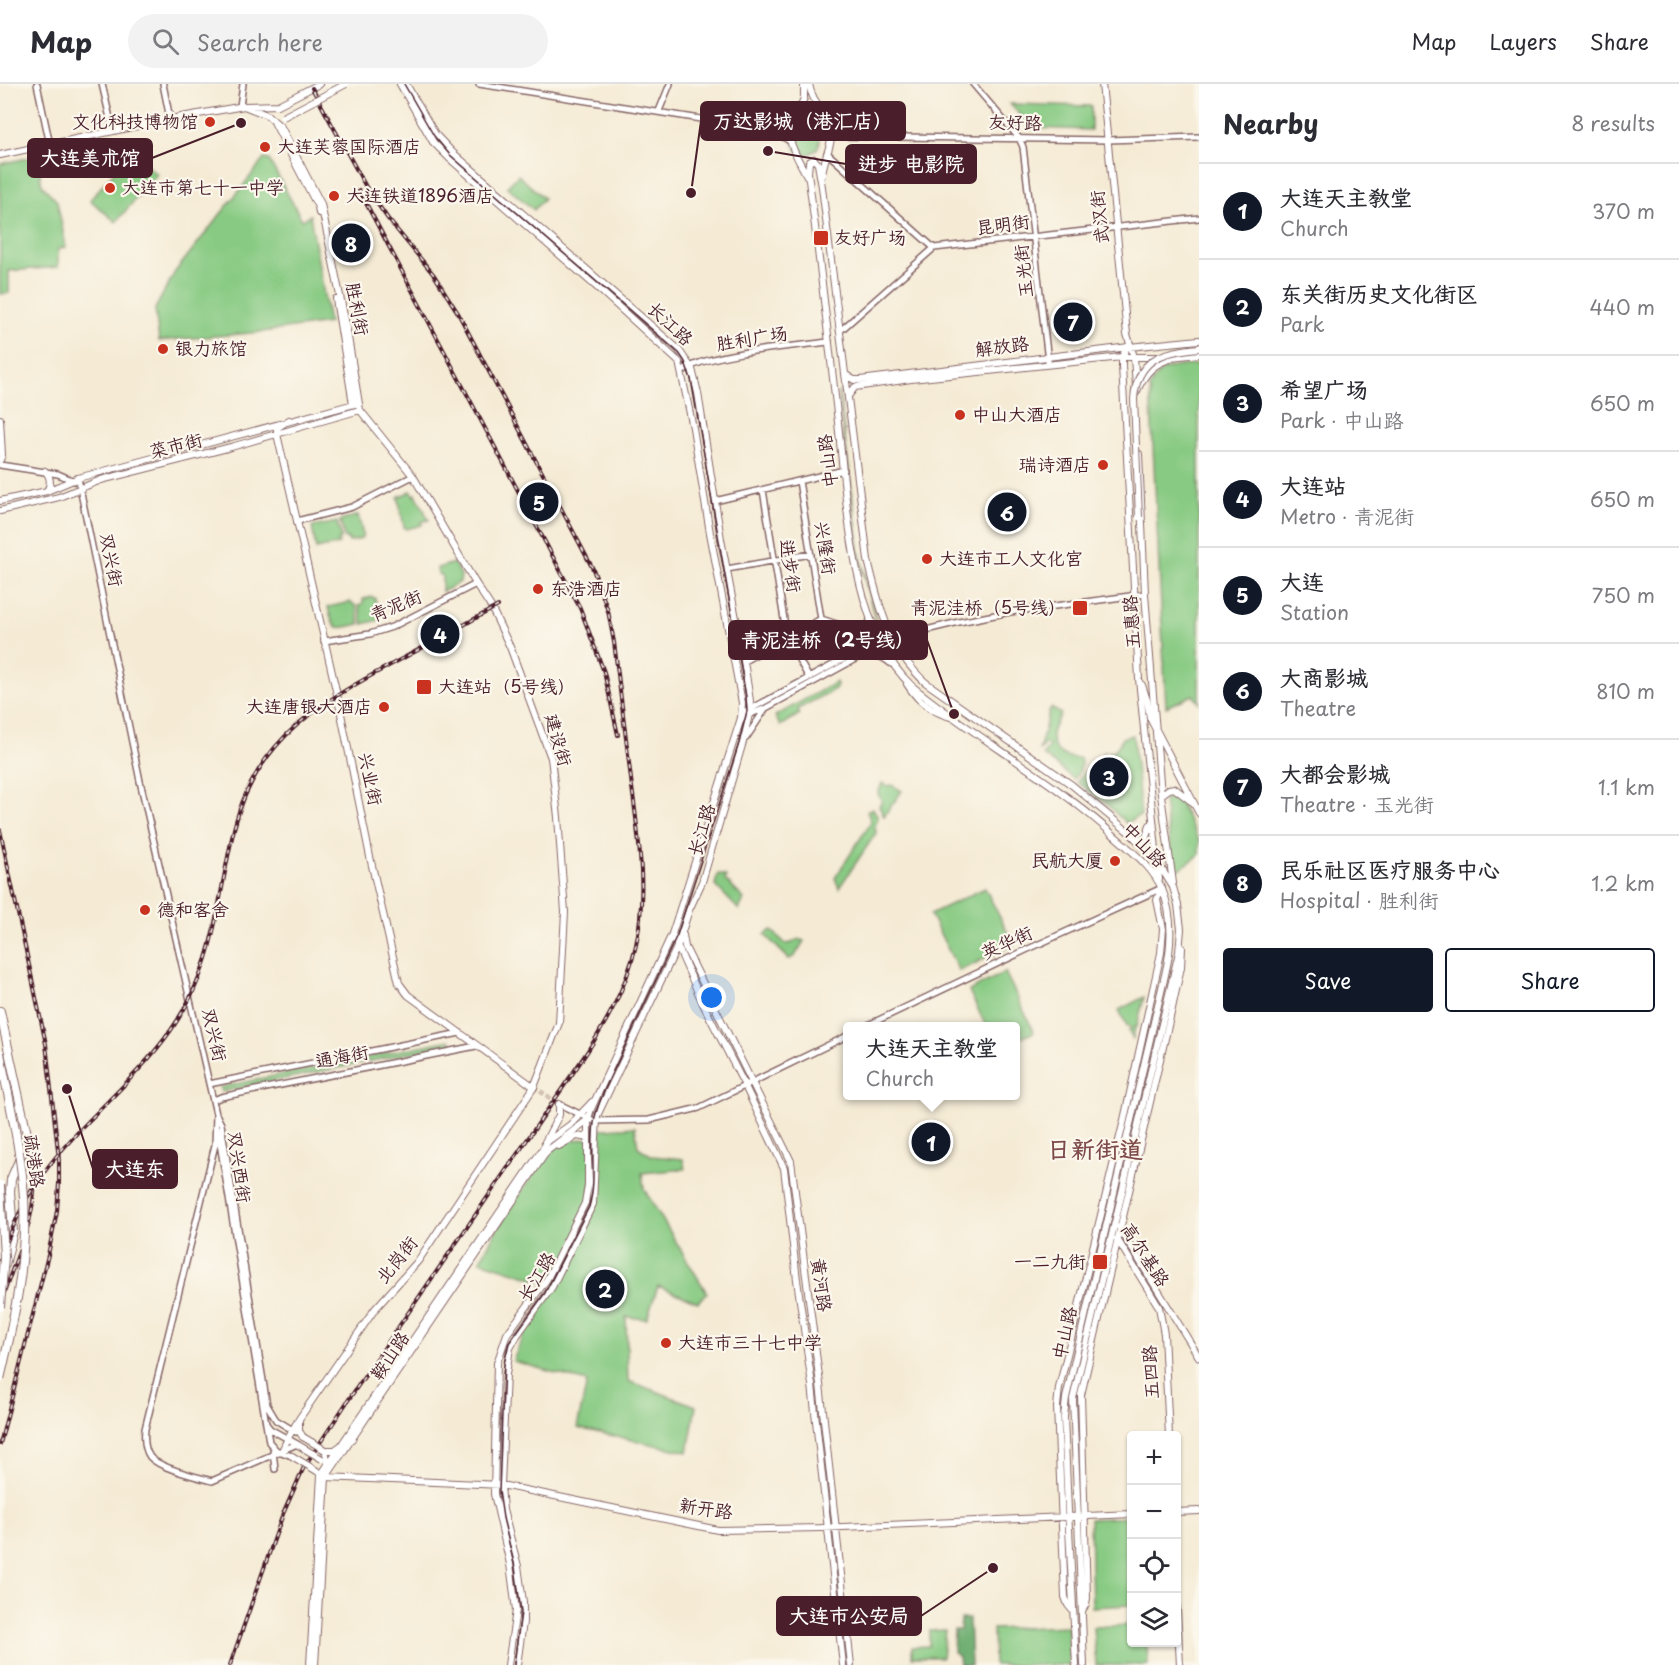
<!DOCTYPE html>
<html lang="en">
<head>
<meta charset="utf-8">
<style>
  body { margin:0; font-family:"Playpen Sans","LXGW WenKai TC",sans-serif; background:#f2f2f3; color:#2b2b33 }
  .controls { position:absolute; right:18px; bottom:18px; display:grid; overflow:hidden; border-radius:6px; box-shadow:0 2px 4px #0004 }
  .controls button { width:54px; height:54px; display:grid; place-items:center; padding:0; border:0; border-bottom:2px solid #e1e1e2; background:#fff; color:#2b2b33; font:30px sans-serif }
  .you { position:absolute; left:712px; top:914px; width:21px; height:21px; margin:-15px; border:4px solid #fff; border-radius:50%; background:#1a73e8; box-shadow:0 0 0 9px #1a73e833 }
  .badge { display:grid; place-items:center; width:39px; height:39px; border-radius:50%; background:#111827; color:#fff; font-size:20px; font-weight:700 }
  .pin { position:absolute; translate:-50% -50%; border:3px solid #fff; box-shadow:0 2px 6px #0006 }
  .popup { position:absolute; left:843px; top:938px; width:177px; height:78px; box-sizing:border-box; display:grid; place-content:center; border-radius:6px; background:#fff; filter:drop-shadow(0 2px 4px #0005); font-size:20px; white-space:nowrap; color:#7c7c81 }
  .popup b { font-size:22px; color:#2b2b33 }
  .popup::after { content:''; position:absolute; left:50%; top:100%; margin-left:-12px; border:12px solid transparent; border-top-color:#fff }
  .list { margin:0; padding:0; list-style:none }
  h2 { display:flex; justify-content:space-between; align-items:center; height:78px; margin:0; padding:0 24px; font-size:26px }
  h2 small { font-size:20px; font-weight:400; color:#7c7c81 }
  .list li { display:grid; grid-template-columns:39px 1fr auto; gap:18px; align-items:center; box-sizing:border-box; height:96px; padding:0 24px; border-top:2px solid #e1e1e2 }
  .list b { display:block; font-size:22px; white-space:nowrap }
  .list p { margin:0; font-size:20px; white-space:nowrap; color:#7c7c81 }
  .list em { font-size:20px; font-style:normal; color:#7c7c81 }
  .actions { display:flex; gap:12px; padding:18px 24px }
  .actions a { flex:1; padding:14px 0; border:2px solid #111827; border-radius:6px; text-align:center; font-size:21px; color:#111827 }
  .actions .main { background:#111827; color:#fff }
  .icon { flex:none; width:33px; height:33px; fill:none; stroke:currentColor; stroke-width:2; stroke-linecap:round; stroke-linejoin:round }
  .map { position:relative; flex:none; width:1199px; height:1581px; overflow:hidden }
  header { display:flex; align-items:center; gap:36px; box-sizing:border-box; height:84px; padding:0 30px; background:#fff; border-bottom:2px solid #e1e1e2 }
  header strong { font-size:28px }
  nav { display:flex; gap:33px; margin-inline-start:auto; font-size:21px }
  .search { width:420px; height:54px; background:#f2f2f3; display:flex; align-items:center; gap:15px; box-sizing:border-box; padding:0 21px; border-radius:33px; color:#7c7c81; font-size:22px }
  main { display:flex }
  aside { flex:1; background:#fff }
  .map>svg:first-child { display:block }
  .green { fill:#88ca83; stroke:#697457; stroke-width:1.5 }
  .forest { fill:#6eae71; stroke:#5c664e; stroke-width:1.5 }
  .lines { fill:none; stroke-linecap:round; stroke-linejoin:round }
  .minor-tunnel { stroke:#d3c2b3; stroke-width:5; stroke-dasharray:5 2.5; stroke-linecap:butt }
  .minor-casing { stroke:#866666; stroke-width:8 }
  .major-casing { stroke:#866666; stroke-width:8 }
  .highway-casing { stroke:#866666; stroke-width:10 }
  .minor { stroke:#fff; stroke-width:5 }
  .major { stroke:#fff; stroke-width:6 }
  .highway { stroke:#fff; stroke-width:8 }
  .tram { stroke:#4a1f2b; stroke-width:1.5 }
  .rail-casing { stroke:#4a1f2b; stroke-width:4 }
  .rail { stroke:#fbf7ec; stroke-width:1.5; stroke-dasharray:4.5; stroke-linecap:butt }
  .major-bridge-casing { stroke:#866666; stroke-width:8; stroke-linecap:butt }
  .highway-bridge-casing { stroke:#866666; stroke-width:10; stroke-linecap:butt }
  .major-bridge { stroke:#fff; stroke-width:6 }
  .highway-bridge { stroke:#fff; stroke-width:8 }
  .poi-dot { fill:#c8321e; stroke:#fbf7ec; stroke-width:2 }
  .labels { text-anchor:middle; stroke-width:4.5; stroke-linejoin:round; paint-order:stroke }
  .poi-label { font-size:18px; fill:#4a1f2b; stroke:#fbf7ec; text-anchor:start }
  .street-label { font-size:18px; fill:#4a1f2b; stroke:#fbf7ec }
  .district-label { font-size:24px; font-weight:bold; fill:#7e4a49; stroke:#fbf7ec }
  .leader { fill:none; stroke:#4a1f2b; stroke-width:2 }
  .callout-dot { fill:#4a1f2b; stroke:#fbf7ec; stroke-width:2 }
  .callout { fill:#4a1f2b; stroke:#4a1f2b; stroke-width:2 }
  .callout-label { font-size:20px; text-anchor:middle; font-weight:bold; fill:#fff }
</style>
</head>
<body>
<header>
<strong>Map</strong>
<div class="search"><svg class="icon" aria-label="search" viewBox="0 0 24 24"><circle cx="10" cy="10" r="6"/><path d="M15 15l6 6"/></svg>Search here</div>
<nav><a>Map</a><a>Layers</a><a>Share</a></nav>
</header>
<main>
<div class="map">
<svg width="1199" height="1581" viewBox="0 0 1199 1581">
  <rect width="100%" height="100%" fill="#fbf7ec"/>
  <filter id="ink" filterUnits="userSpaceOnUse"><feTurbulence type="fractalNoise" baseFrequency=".0167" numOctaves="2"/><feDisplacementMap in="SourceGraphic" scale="12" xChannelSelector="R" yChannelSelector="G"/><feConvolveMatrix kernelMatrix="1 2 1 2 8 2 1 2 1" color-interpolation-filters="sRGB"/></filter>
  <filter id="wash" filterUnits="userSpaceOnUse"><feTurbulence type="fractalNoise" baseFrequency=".008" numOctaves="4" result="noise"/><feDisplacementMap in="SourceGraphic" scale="24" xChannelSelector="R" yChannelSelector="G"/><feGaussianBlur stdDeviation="1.35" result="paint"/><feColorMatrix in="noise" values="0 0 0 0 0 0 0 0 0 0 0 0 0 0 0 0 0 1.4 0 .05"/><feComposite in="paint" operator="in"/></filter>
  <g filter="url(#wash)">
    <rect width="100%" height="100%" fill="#f5ebd5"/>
    <path class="green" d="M1010 20 1091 22V46L1032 44Z
      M806 36 817 41C822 55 822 67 806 71L796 66 792 54 795 40Z
      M131 68 157 90 116 138 90 116Z
      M37 72 42 101 57 117 66 163 58 165V183L9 187V209L0 210V80Z
      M264 75 269 76 301 134 303 136 310 131 329 239 262 248 159 257 155 225 175 188Z
      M518 91 544 114 534 126 507 103Z
      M1199 280V619L1193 611 1166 623 1150 303C1160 279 1176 283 1199 280Z
      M838 308H839L860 470 879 550 858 470Z
      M411 407 414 411 416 410 429 436 421 438 422 441 407 445 404 443 398 413Z
      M358 431 363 451 361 455 349 458 348 454 345 455 340 437Z
      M337 438 341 452V455L338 456 339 460 316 465 312 443Z
      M454 479 461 491 460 498 442 508V491L438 490 437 484Z
      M372 513 375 514 380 536 363 540 359 522 363 519V515Z
      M350 518 356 522 360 540C337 545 333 548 328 523Z
      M836 598 837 601 835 605 798 625 800 630 780 642 775 632Z
      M1051 624 1061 630C1058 637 1051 645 1052 653 1052 669 1067 675 1080 674 1083 683 1079 688 1074 695L1043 671 1049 662 1045 659 1039 667 1049 627Z
      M1133 651 1141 731 1126 739 1104 718 1077 698 1084 688 1093 687 1104 673 1102 671 1103 669C1114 670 1119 663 1122 654Z
      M882 699 887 702 892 701 902 707 884 732 879 722 882 717 878 710Z
      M1170 711H1176L1199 757V771L1180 785H1176L1172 780 1164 716Z
      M873 724 878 733 875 742 876 749 839 804 835 794 871 738 867 727Z
      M718 790 726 792 725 796 744 815 739 826 715 801Z
      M985 804 1014 861 959 887 930 830Z
      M771 846 786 860 792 859 798 855 804 857 795 872 789 875 765 851Z
      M1005 888 1034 948 1015 957V942H986L969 907Z
      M1144 913 1137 943H1135L1133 955 1128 947 1131 945 1129 942H1127L1119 926Z
      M450 956 454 960 221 1008 220 1003Z
      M635 1043 638 1063 652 1072 683 1075 685 1085 642 1089 644 1105 707 1209 698 1218 658 1202 647 1235 626 1233 628 1297 696 1322 688 1368 577 1344 587 1298 513 1277 522 1254 555 1201 480 1177C491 1154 542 1070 562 1059 569 1055 582 1056 589 1054L590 1046Z
      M1131 1433V1521L1092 1523 1090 1435Z
      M1131 1541 1132 1558 1147 1559 1148 1581H1096L1093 1543Z
      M1068 1542 1069 1581H994L993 1545Z
      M945 1546 942 1573H912V1563L929 1562V1547Z"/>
    <path class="forest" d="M961 1535H969L971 1581H960L959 1573 953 1568 954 1546H960Z"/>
  </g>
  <g filter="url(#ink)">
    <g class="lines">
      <path class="minor-tunnel" d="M534 1003 559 1020"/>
      <g class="minor-casing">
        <path id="minor" d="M37 0 50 61
          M102 0 113 47
          M163 0 170 35
          M479 0 771 46 790 57
          M973 0 1019 54 1023 63 1048 277
          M240 22 243 0
          M659 27 670 0
          M771 46 792 35
          M831 52 1108 56 1199 53
          M827 69 934 164
          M840 247 934 164 1199 134
          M682 288C703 269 797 262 829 258
          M0 381 58 390 74 397
          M78 394 140 697 216 1030 215 1061 145 1345C144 1355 144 1365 150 1373 159 1384 197 1393 212 1397L297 1360
          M799 397 821 535
          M763 406 787 554 809 594
          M715 417 844 386
          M297 437 352 423 413 392
          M727 485 811 470
          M324 557 370 550 392 543 476 500
          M863 573C872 570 883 572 890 579
          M907 574 902 563 903 558 910 552
          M744 577 821 535 868 550
          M742 628 749 626 855 569 867 556 870 535
          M741 634 766 624 881 561 914 549 959 538 1010 528 1145 510
          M746 654 764 627
          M866 942 1026 866 1162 804
          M209 1000 460 949
          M214 1016 221 1013 476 962
          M559 1020 594 1037 649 1036 699 1024 847 952
          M217 1032 221 1040 267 1321 276 1336 296 1348
          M218 1047 269 1358 276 1366 292 1372
          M267 1341 270 1345 297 1360
          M273 1367 275 1385"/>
      </g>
      <g class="major-casing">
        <path id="major" d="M400 0 433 58 449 74 600 206 679 278 693 344 710 449 742 619 741 634 672 850 591 1025 588 1035V1101L585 1119 547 1195 507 1250 497 1279 494 1410 510 1480 516 1526 508 1581
          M406 0 435 50 452 68 678 265 692 285 698 309 721 455 744 577 750 617 749 630 743 658 702 798 689 826 677 863 597 1032 593 1120 552 1203 518 1250 510 1264 506 1290 501 1401 503 1426 518 1482 523 1518V1538L517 1581
          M809 0C812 21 828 27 831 43 834 59 823 75 822 91
          M1102 0 1127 250 1134 273 1136 303
          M244 22 267 31 281 43 321 120 346 241 360 326 413 392 476 500 491 523 510 563 551 674 558 733 565 828 559 939 534 1003 418 1177 375 1225 299 1335 289 1352 282 1367
          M798 29 804 14V0
          M273 36 318 123 319 129
          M0 71 170 35 244 22 278 21 319 0
          M807 92C799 76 775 42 799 29 807 25 814 26 822 29
          M336 215 353 320
          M1127 263 1122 273V282L1139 595 1159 795
          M846 291 854 296H860L1129 263 1199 256
          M1136 309C1144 291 1151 281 1170 275
          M849 311 855 303 911 295 1122 273H1171L1199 270
          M0 335 2 371 0 376
          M289 336 277 344V350L338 615 370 773 399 899 408 911 534 1003
          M1139 370 1145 510 1161 711 1173 799
          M45 387C51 393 51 400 47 407
          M0 417 47 407 78 394 358 319
          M0 427 59 413 101 396 231 363 360 326
          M907 600C919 619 933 629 955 634
          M1142 601 1147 616 1150 634 1199 729
          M1161 711 1169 705 1174 704 1191 717
          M1137 754 1145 756 1150 741
          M672 850 704 922 744 1000 784 1084 797 1196 812 1301 843 1581
          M683 851 685 863 791 1077 820 1300 851 1581
          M545 1058 559 1031V1020
          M559 1062 577 1052 588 1054
          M1119 1143 1199 1273
          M1117 1155 1159 1223 1164 1250 1169 1352
          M299 1336V1347L303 1353
          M328 1380 325 1366H335L339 1363
          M317 1387 326 1393 501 1401 718 1446 821 1444 1132 1430
          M1176 1428 1199 1427
          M1176 1506 1180 1581
          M1073 1527 1068 1521 1065 1513 1057 1323 1059 1304 1124 1036 1161 869 1163 845 1157 816 1161 805
          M1082 1527 1086 1520 1087 1514 1081 1311 1171 929 1181 883 1182 864
          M310 1581 321 1391 542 1066 548 1057 570 1041 592 1018
          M315 1581 326 1393 547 1067 589 1035
          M1076 1581 1068 1426 1064 1333 1066 1314 1165 891C1172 862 1174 833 1162 805 1153 784 1134 769 1117 754 1054 696 978 656 912 602 849 544 847 411 837 330 828 250 819 169 808 89L809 78 814 75 818 80 822 103 868 476C879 522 889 565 925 598L1072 701 1131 750 1156 776 1173 803 1178 821 1181 845 1179 868 1073 1315 1084 1581"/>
      </g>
      <g class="highway-casing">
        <path id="highway" d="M0 927 27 1050 24 1065 11 1095 10 1108 13 1147 5 1181"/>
      </g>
      <use href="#minor" class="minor"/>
      <use href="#major" class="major"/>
      <use href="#highway" class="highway"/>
      <path class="tram" d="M404 0 434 52 450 71 679 269 685 278 691 295 746 613 747 627 739 659 677 851 604 1007C600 1018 595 1028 594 1039 590 1066 597 1096 589 1123L545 1209 509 1259 504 1280 499 1407 503 1434 515 1483 521 1528 514 1581"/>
      <g class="rail-casing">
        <path id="rail" d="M359 106 580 524 604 588 618 651
          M0 746 46 960 59 1076V1099L57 1127 48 1171 0 1360
          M0 1176C11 1147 23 1116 42 1091 80 1038 134 999 171 946 217 880 216 819 234 745 257 650 329 614 407 572 438 556 468 538 498 522
          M0 1222C8 1194 21 1166 29 1138 36 1112 36 1086 34 1059
          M230 1581 283 1430 304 1383 349 1315 577 983C603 945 626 906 636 861 647 808 639 756 632 703 626 655 620 606 614 558L608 527 593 485 458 229 434 191 388 135 366 103 312 4"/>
      </g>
      <use href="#rail" class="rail"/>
      <g class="major-bridge-casing">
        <path id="major-bridge" d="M283 33 346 0
          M1139 433 1134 315C1137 274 1164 267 1199 264
          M303 1353 325 1366
          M298 1361 322 1375
          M292 1372 317 1387"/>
      </g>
      <g class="highway-bridge-casing">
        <path id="highway-bridge" d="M0 969C9 1017 21 1065 24 1114 27 1176 14 1236 0 1295
          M0 1223 4 1173 0 1101"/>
      </g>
      <use href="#major-bridge" class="major-bridge"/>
      <use href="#highway-bridge" class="highway-bridge"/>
    </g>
  </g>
  <g class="poi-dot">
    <circle cx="210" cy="38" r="6"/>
    <circle cx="265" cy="63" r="6"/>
    <circle cx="110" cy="104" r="6"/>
    <circle cx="334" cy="112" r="6"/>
    <rect x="813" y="146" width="16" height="16" rx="3"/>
    <circle cx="163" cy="265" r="6"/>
    <circle cx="960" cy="331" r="6"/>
    <circle cx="1103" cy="381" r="6"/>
    <circle cx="927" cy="475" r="6"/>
    <circle cx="538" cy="505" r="6"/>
    <rect x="1072" y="516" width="16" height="16" rx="3"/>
    <rect x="416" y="595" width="16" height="16" rx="3"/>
    <circle cx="384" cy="623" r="6"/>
    <circle cx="1115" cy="777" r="6"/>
    <circle cx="145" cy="826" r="6"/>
    <rect x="1092" y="1170" width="16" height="16" rx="3"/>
    <circle cx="666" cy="1259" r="6"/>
  </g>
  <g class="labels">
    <g class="poi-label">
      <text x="198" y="44" text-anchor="end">文化科技博物馆</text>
      <text x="277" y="69">大连芙蓉国际酒店</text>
      <text x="122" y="110">大连市第七十一中学</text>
      <text x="346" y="118">大连铁道1896酒店</text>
      <text x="834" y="160">友好广场</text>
      <text x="175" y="271">银力旅馆</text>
      <text x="972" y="337">中山大酒店</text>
      <text x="1091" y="387" text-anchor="end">瑞诗酒店</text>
      <text x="939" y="481">大连市工人文化宫</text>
      <text x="550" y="511">东浩酒店</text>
      <text x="1066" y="530" text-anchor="end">青泥洼桥（5号线）</text>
      <text x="438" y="609">大连站（5号线）</text>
      <text x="372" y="629" text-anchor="end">大连唐银大酒店</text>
      <text x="1103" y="783" text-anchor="end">民航大厦</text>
      <text x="157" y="832">德和客舍</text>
      <text x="1086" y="1184" text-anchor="end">一二九街</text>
      <text x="678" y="1265">大连市三十七中学</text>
    </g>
    <g class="street-label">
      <text transform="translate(1015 39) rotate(1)" y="6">友好路</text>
      <text transform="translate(1100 133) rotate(-96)" y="6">武汉街</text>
      <text transform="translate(1003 141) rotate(-7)" y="6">昆明街</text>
      <text transform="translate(1024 187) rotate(-96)" y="6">玉光街</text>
      <text transform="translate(357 225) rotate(79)" y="6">胜利街</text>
      <text transform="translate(670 240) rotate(43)" y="6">长江路</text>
      <text transform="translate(752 255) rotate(-9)" y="6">胜利广场</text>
      <text transform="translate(1002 263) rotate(-7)" y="6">解放路</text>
      <text transform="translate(176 362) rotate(-14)" y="6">菜市街</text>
      <text transform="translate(828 377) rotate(-97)" y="6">中山路</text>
      <text transform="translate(825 464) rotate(81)" y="6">兴隆街</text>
      <text transform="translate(111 476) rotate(79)" y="6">双兴街</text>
      <text transform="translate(790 482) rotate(81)" y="6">进步街</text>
      <text transform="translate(396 522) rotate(-23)" y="6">青泥街</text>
      <text transform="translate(1132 538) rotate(-94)" y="6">五惠路</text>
      <text transform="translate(558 656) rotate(74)" y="6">建设街</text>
      <text transform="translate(370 695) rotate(78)" y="6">兴业街</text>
      <text transform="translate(702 746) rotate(-74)" y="6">长江路</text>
      <text transform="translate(1144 761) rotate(46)" y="6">中山路</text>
      <text transform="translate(1007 859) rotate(-25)" y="6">英华街</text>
      <text transform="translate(214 951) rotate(77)" y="6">双兴街</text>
      <text transform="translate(342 973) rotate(-11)" y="6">通海街</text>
      <text transform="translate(34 1077) rotate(82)" y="6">疏港路</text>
      <text transform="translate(239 1083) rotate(82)" y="6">双兴西街</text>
      <text transform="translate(1145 1171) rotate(57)" y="6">高尔基路</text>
      <text transform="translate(397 1176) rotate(-51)" y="6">北岗街</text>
      <text transform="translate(537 1193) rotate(-59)" y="6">长江路</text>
      <text transform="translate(821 1201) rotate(82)" y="6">黄河路</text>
      <text transform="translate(1065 1249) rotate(-77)" y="6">中山路</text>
      <text transform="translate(390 1272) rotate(-56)" y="6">鞍山路</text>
      <text transform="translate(1151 1288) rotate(-93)" y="6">五四路</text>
      <text transform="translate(706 1425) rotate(8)" y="6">新开路</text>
    </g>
    <g class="district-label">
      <text x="1095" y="1074">日新街道</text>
    </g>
  </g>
  <path class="leader" d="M691 109L701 37M241 39L152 74M768 67L846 80M954 630L927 556M67 1005L93 1085M993 1484L921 1532"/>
  <g class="callout-dot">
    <circle cx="691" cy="109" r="6"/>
    <circle cx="241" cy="39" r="6"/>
    <circle cx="768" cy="67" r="6"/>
    <circle cx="954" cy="630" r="6"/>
    <circle cx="67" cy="1005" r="6"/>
    <circle cx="993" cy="1484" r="6"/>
  </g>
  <g class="callout">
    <rect x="701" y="18" width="204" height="38" rx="6"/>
    <rect x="28" y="55" width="124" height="38" rx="6"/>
    <rect x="846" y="61" width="130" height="38" rx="6"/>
    <rect x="729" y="537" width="198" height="38" rx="6"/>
    <rect x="93" y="1066" width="84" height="38" rx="6"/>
    <rect x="777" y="1513" width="144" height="38" rx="6"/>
  </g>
  <g class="callout-label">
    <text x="803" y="44">万达影城（港汇店）</text>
    <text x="90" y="81">大连美术馆</text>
    <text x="911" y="87">进步 电影院</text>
    <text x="828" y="563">青泥洼桥（2号线）</text>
    <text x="135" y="1092">大连东</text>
    <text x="849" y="1539">大连市公安局</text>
  </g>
</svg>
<div class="controls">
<button>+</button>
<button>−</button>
<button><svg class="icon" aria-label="locate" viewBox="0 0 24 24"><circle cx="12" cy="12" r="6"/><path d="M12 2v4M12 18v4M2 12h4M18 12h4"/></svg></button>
<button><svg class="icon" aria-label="layers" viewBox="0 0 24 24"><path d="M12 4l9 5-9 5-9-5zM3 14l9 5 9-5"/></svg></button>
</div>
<div class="you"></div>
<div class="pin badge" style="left:931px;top:1058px">1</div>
<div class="popup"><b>大连天主教堂</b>Church</div>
<div class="pin badge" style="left:605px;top:1205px">2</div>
<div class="pin badge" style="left:1109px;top:693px">3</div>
<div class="pin badge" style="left:440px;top:550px">4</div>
<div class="pin badge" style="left:539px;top:418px">5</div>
<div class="pin badge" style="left:1007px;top:428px">6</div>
<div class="pin badge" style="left:1073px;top:238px">7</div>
<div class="pin badge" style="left:351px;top:159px">8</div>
</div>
<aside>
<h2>Nearby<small>8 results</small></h2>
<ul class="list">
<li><span class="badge">1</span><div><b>大连天主教堂</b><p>Church</p></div><em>370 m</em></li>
<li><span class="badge">2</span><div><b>东关街历史文化街区</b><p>Park</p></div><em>440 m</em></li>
<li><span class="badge">3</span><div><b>希望广场</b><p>Park · 中山路</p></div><em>650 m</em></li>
<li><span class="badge">4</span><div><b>大连站</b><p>Metro · 青泥街</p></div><em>650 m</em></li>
<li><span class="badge">5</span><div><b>大连</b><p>Station</p></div><em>750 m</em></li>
<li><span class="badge">6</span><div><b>大商影城</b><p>Theatre</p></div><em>810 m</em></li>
<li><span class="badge">7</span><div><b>大都会影城</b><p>Theatre · 玉光街</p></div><em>1.1 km</em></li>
<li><span class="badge">8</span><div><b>民乐社区医疗服务中心</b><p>Hospital · 胜利街</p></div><em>1.2 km</em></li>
</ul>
<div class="actions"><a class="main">Save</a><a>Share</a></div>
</aside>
</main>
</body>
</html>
